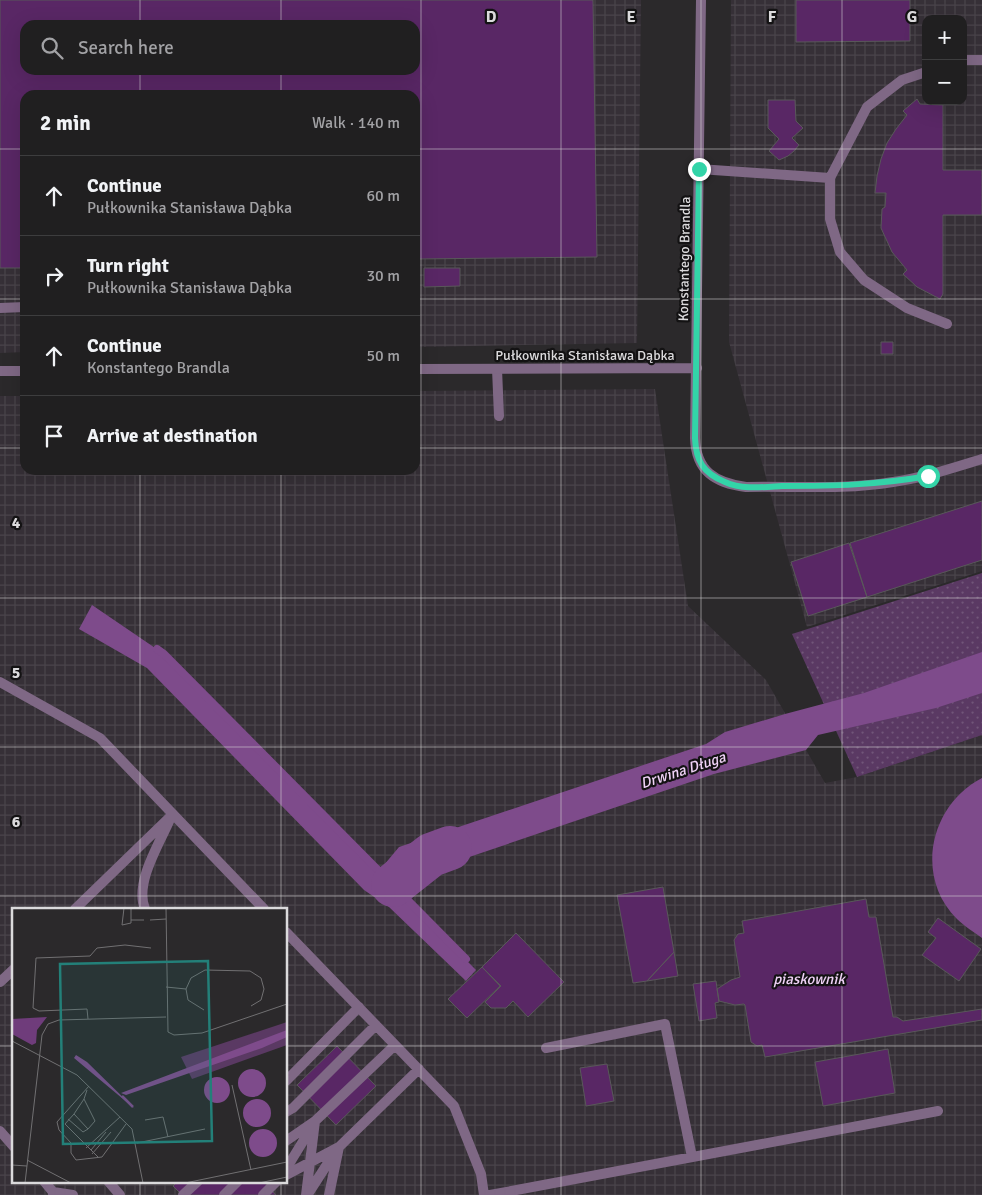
<!DOCTYPE html>
<html lang="en">
<head>
<meta charset="utf-8">
<style>
  body { margin:0; font-family:Signika,sans-serif; background:#2d2c2d; color:#f1f3f6 }
  .controls { position:absolute; right:15px; top:15px; display:grid; overflow:hidden; border-radius:10px; box-shadow:0 5px 20px #0002 }
  .controls button { width:45px; height:45px; display:grid; place-items:center; padding:0; border:0; border-bottom:1px solid #3d3d3e; background:#201f20; color:#f1f3f6; font:25px sans-serif }
  .stop { position:absolute; width:15px; height:15px; margin:-11px; border:4px solid #33d4a8; border-radius:50%; background:#fff }
  .stop.end { background:#33d4a8; border-color:#fff; box-shadow:0 1px 5px #0008 }
  .list { margin:0; padding:0; list-style:none }
  h2 { display:flex; justify-content:space-between; align-items:center; height:65px; margin:0; padding:0 20px; font-size:21px }
  h2 small { font-size:16px; font-weight:400; color:#a2a2a5 }
  .list li { display:grid; grid-template-columns:32px 1fr auto; gap:15px; align-items:center; box-sizing:border-box; height:80px; padding:0 20px; border-top:1px solid #3d3d3e }
  .list b { display:block; font-size:19px; white-space:nowrap }
  .list p { margin:0; font-size:16px; white-space:nowrap; color:#a2a2a5 }
  .list em { font-size:16px; font-style:normal; color:#a2a2a5 }
  .icon { flex:none; width:28px; height:28px; fill:none; stroke:currentColor; stroke-width:2; stroke-linecap:round; stroke-linejoin:round }
  .map { position:relative; flex:none; width:982px; height:1195px; overflow:hidden }
  .search { position:absolute; background:#201f20; box-shadow:0 5px 20px #0002; left:20px; top:20px; width:400px; height:55px; display:flex; align-items:center; gap:12px; box-sizing:border-box; padding:0 18px; border-radius:15px; color:#a2a2a5; font-size:19px }
  .panel { position:absolute; background:#201f20; box-shadow:0 5px 20px #0002; left:20px; top:90px; width:400px; height:385px; border-radius:15px }
  .map>svg:first-child { display:block }
  .industrial { fill:url(#industrial-grid); fill-rule:evenodd }
  .grass { fill:url(#grass-dots) }
  .water { fill:#7e4b8b }
  .lines { fill:none; stroke-linecap:round; stroke-linejoin:round }
  .stream { stroke:#7e4b8b; stroke-width:8 }
  .river { stroke:#7e4b8b; stroke-width:44 }
  .building { fill:#592765; stroke:#59585a; fill-rule:evenodd }
  .service { stroke:#7f6885; stroke-width:10 }
  .minor { stroke:#7f6885; stroke-width:10 }
  .route { stroke:#33d4a8; stroke-width:6 }
  .grid { fill:none; stroke:#dbdadc; stroke-width:1; stroke-opacity:0.55 }
  .labels { text-anchor:middle; stroke-width:4.5; stroke-linejoin:round; paint-order:stroke }
  .street-label { font-size:14px; fill:#dbdadc; stroke:#131213 }
  .water-label { font-size:15px; font-style:italic; fill:#efd2f6; stroke:#131213 }
  .inset-river { fill:none; stroke:#7e4b8b; stroke-width:2.5 }
  .inset-road { fill:none; stroke:#717072; stroke-width:1 }
  .view { fill:#238079; fill-opacity:0.15; stroke:#238079; stroke-width:2.5 }
  .inset-edge { fill:none; stroke:#dbdadc; stroke-width:2.5 }
  .grid-label { font-size:16px; text-anchor:middle; font-weight:bold; fill:#dbdadc; stroke:#131213; stroke-width:4.5; stroke-linejoin:round; paint-order:stroke }
</style>
</head>
<body>
<div class="map">
<svg width="982" height="1195" viewBox="0 0 982 1195">
  <defs>
    <pattern id="industrial-grid" width="8" height="8" patternUnits="userSpaceOnUse" patternTransform="scale(1.25)"><rect width="8" height="8" fill="#363037"/><path d="M0 4h8M4 0v8" fill="none" stroke="#49444a"/></pattern>
    <pattern id="grass-dots" width="8" height="8" patternUnits="userSpaceOnUse" patternTransform="scale(1.25)"><rect width="8" height="8" fill="#5a3963"/><path d="M2 2h.1M6 6h.1" fill="none" stroke="#715579" stroke-width="1.8" stroke-linecap="round"/></pattern>
  </defs>
  <rect width="100%" height="100%" fill="#2b292b"/>
  <path class="industrial" d="M0 0H641L637 343 415 347V95H25V352L0 353ZM25 25H415V70H25Z
    M731 0H982V571L807 627 729 342ZM926 19H963V101H926Z
    M655 389 688 606 766 680 825 783 857 777 982 735V1195H0V396H25V470H415V391ZM14 909H286V1181H14Z"/>
  <path class="grass" d="M982 573V735L857 777 792 634Z"/>
  <path class="water" d="M92 605 164 654 476 970 466 981 389 907 364 890 147 668 79 629Z
    M982 652V693L936 708 818 735 806 750 714 774 419 874 399 879 384 865 399 847 706 744 725 732 785 714 864 693Z
    M982 778V938C974 932 964 926 957 919 914 876 930 805 982 778Z"/>
  <g class="lines">
    <path class="stream" d="M157 649 164 654 466 959"/>
    <path class="river" d="M393 885 431 855 450 848"/>
  </g>
  <path class="building" d="M0 0H593L597 257 415 259V95H25V268H0ZM25 25H415V70H25Z
    M796 0H910V41L796 42Z
    M917 99 920 104 943 105V170H982V215H943V294L940 299 917 287 903 274 907 270 892 252 881 228 882 209 885 207 886 193H875L877 176 881 159 887 143 896 129 907 115 903 111Z
    M768 100H795L796 121 803 128 792 138 799 145 794 151 788 156 779 160 769 151 779 139 768 128Z
    M424 268H460V286L424 287Z
    M881 342H893V354H881Z
    M982 501V560L867 597 850 543Z
    M849 543 867 597 808 616 791 562Z
    M663 887 674 952 647 981 633 983 617 895Z
    M866 899 869 917H876L893 1017H897L903 1021 982 1009V1020L765 1057 762 1045 757 1046 751 1042 745 1005 744 1004 735 1005 719 1001 717 989 731 980 740 977 734 940 738 934 744 933 742 921Z
    M938 918 981 949 959 981 922 955 936 938 928 932Z
    M516 933 564 982 528 1017 513 1001 506 1008H491L485 1002 501 986 482 967Z
    M674 952 678 976 647 981Z
    M482 967 500 986 467 1018 448 999Z
    M716 981 719 1002 715 1003 717 1018 699 1021 693 984Z
    M337 1046 376 1086 336 1125 297 1085Z
    M888 1049 895 1093 823 1106 815 1062Z
    M607 1064 614 1101 586 1106 580 1068Z
    M178 1181H263L276 1195H182L173 1186Z"/>
  <g class="lines">
    <path class="service" d="M963 60H982
      M699 169 830 178 867 107 902 80 926 72
      M830 178V219L840 252 864 280 907 308 947 324
      M0 308 25 307
      M497 369 499 416
      M0 682 100 738 264 909
      M75 909 173 814
      M145 909C134 883 160 843 170 819
      M286 932 454 1106 481 1174 484 1195
      M0 982 14 969
      M546 1048 665 1024 692 1157
      M286 1081 359 1007
      M286 1112 293 1108 376 1025
      M0 1131 14 1147
      M286 1141 315 1121 395 1045
      M286 1169 313 1125
      M286 1175 339 1147
      M44 1181 53 1192V1195
      M108 1181 120 1195
      M53 1192 73 1195
      M308 1194 335 1152
      M183 1195 198 1181
      M224 1195 238 1181
      M263 1195 277 1181
      M306 1195 315 1121
      M329 1195 339 1147 419 1069
      M490 1195 938 1111"/>
    <path class="minor" d="M701 0 695 438C696 471 715 483 746 487 794 486 845 490 893 482 923 478 952 468 982 459
      M415 369 697 368
      M0 371H25"/>
  </g>
  <g class="lines">
    <path class="route" d="M699 169 695 438C696 461 703 473 725 482 742 490 764 487 782 486 834 486 877 485 928 476"/>
  </g>
  <path class="grid" d="M140 0V25M281 0V25M421 0V1195M561 0V1195M701 0V1195M842 0V1195M140 70V95M281 70V95M0 149H25M415 149H982M0 299H25M415 299H982M0 448H25M415 448H982M140 470V909M281 470V909M0 598H982M0 747H982M0 896H982M0 1046H14M286 1046H982M140 1181V1195M281 1181V1195"/>
  <g class="labels">
    <g class="street-label">
      <text transform="translate(684 259) rotate(-89)" y="5">Konstantego Brandla</text>
      <text x="585" y="360">Pułkownika Stanisława Dąbka</text>
    </g>
    <g class="water-label">
      <text transform="translate(683 770) rotate(-18)" y="5">Drwina Długa</text>
      <text x="809" y="984">piaskownik</text>
    </g>
  </g>
  <g transform="translate(12 908)">
    <rect width="275" height="275" fill="#2b292b"/>
    <path d="M275 114V137L180 171 169 149Z" fill="#5a3963"/>
    <path d="M35 109 25 122 24 135 20 137 0 126V111Z" fill="#6f3c7b"/>
    <path d="M275 122V129L250 140 114 187 109 185ZM64 147 75 154 123 201 62 150ZM226 175a14 14 0 1 1 28 0a14 14 0 1 1-28 0ZM192 182a13 13 0 1 1 26 0a13 13 0 1 1-26 0ZM231 205a14 14 0 1 1 28 0a14 14 0 1 1-28 0ZM237 235a14 14 0 1 1 28 0a14 14 0 1 1-28 0Z" fill="#7e4b8b"/>
    <path class="inset-river" d="M110 188 121 199"/>
    <path class="inset-road" d="M112 0 110 17 119 15V12M119 0V12H132M154 0 156 124 162 127 190 125 275 96M138 12 154 11M154 79 174 81 179 70 193 62 238 63 249 70 252 81 249 92 239 98M174 81 176 92 192 102M76 111 75 101 27 103 21 100 24 50 78 48 85 40 113 37 139 40M0 133 65 167 120 221 131 275M220 177 239 262M77 178 45 214 47 222 59 235V245L64 252 90 249 114 216M75 182 72 191 83 213 76 221 62 206 53 216 86 249M62 206 72 191M56 211 71 224 76 221M133 212 151 209 156 229M125 235 193 221M74 240 108 209M79 242 94 224M80 246 99 224M15 252 59 275M0 257 15 258M13 275 30 127 36 116 47 112 154 109M173 275 275 254M247 275 275 269"/>
    <path class="view" d="M196 53 200 233 51 236 48 56Z"/>
    <rect width="275" height="275" class="inset-edge"/>
  </g>
  <g class="grid-label">
    <text x="491" y="22">D</text>
    <text x="631" y="22">E</text>
    <text x="772" y="22">F</text>
    <text x="912" y="22">G</text>
    <text x="16" y="528">4</text>
    <text x="16" y="678">5</text>
    <text x="16" y="827">6</text>
  </g>
</svg>
<div class="controls">
<button>+</button>
<button>−</button>
</div>
<div class="stop" style="left:928px;top:476px"></div>
<div class="stop end" style="left:699px;top:169px"></div>
<div class="search"><svg class="icon" aria-label="search" viewBox="0 0 24 24"><circle cx="10" cy="10" r="6"/><path d="M15 15l6 6"/></svg>Search here</div>
<section class="panel">
<h2>2 min<small>Walk · 140 m</small></h2>
<ul class="list">
<li><svg class="icon" aria-label="ahead" viewBox="0 0 24 24"><path d="M12 20V5M6 11l6-6 6 6"/></svg><div><b>Continue</b><p>Pułkownika Stanisława Dąbka</p></div><em>60 m</em></li>
<li><svg class="icon" aria-label="right" viewBox="0 0 24 24"><path d="M7 20v-9h11M14 6l5 5-5 5"/></svg><div><b>Turn right</b><p>Pułkownika Stanisława Dąbka</p></div><em>30 m</em></li>
<li><svg class="icon" aria-label="ahead" viewBox="0 0 24 24"><path d="M12 20V5M6 11l6-6 6 6"/></svg><div><b>Continue</b><p>Konstantego Brandla</p></div><em>50 m</em></li>
<li><svg class="icon" aria-label="arrive" viewBox="0 0 24 24"><path d="M6 21V4h12l-3 4 3 4H6"/></svg><div><b>Arrive at destination</b></div></li>
</ul>
</section>
</div>
</body>
</html>
